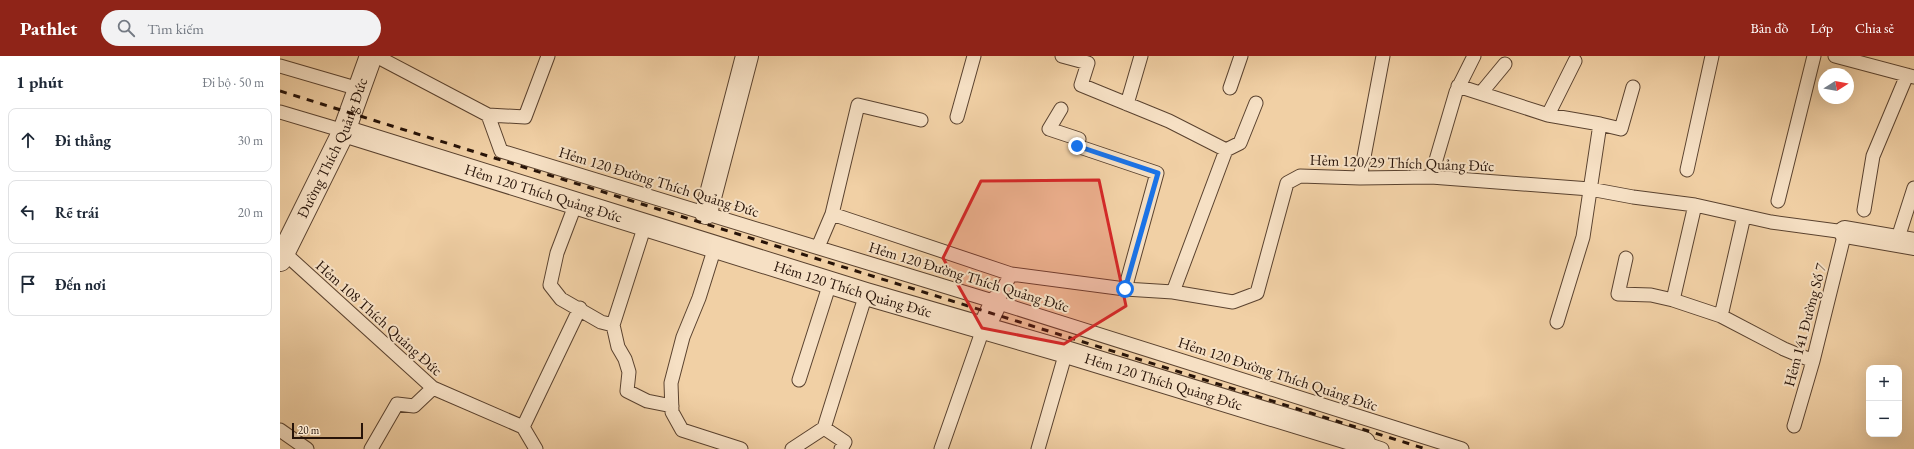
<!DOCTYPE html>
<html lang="vi">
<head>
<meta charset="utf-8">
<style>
  body { margin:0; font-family:"EB Garamond",serif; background:#f2f2f3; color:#1f2937 }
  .controls { position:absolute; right:12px; bottom:12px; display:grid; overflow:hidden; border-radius:8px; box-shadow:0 4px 16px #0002 }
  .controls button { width:36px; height:36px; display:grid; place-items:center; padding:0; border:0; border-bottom:1px solid #e0e1e3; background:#fff; color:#1f2937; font:20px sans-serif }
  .compass { position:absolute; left:1538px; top:12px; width:36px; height:36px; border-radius:50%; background:#fff; box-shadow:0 4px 16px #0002; rotate:79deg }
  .scale { position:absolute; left:12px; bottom:10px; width:71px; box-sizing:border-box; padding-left:4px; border:2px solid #271308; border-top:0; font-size:11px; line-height:14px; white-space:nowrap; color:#271308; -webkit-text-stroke:3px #f6e0c4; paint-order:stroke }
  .stop { position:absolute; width:12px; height:12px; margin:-9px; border:3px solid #1a73e8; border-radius:50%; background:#fff }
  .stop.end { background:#1a73e8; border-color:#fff; box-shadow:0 1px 4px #0008 }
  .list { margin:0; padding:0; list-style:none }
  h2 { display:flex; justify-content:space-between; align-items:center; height:52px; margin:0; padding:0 16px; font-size:17px }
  h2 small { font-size:13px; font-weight:400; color:#747a83 }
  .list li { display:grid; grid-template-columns:26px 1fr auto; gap:12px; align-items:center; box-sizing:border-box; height:64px; margin:0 8px 8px; padding:0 8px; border:1px solid #e0e1e3; border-radius:8px }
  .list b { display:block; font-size:15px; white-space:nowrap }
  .list em { font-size:13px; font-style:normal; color:#747a83 }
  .icon { flex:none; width:22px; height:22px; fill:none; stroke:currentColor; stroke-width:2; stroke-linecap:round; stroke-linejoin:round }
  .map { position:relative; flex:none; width:1634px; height:393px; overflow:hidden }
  header { display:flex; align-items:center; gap:24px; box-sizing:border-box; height:56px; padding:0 20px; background:#8f2418; color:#fff }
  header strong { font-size:19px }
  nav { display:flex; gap:22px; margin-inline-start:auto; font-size:14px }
  .search { width:280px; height:36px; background:#f2f2f3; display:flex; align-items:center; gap:10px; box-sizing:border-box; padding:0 14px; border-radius:22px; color:#747a83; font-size:15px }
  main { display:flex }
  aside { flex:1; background:#fff }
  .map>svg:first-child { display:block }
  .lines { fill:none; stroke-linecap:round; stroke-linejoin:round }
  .service-casing { stroke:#5a422f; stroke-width:15 }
  .minor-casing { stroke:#5a422f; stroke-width:24 }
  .tertiary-casing { stroke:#5a422f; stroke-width:24 }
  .service { stroke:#f6e0c4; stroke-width:13 }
  .minor { stroke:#f6e0c4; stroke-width:22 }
  .tertiary { stroke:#f6e0c4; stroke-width:22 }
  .rail { stroke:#271308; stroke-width:3; stroke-dasharray:7 7; stroke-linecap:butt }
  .route { stroke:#1a73e8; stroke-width:5 }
  .marked { fill:#d62828; fill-opacity:0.2; stroke:#d62828; stroke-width:3; stroke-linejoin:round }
  .labels { text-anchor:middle; stroke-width:4; stroke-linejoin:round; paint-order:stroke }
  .street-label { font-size:15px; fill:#271308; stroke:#f6e0c4 }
</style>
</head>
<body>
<header>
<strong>Pathlet</strong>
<div class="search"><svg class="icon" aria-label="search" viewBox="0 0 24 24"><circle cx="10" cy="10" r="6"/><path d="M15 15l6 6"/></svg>Tìm kiếm</div>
<nav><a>Bản đồ</a><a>Lớp</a><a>Chia sẻ</a></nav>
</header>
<main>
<aside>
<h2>1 phút<small>Đi bộ · 50 m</small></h2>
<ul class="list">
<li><svg class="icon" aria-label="ahead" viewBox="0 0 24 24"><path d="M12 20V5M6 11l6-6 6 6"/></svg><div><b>Đi thẳng</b></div><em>30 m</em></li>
<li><svg class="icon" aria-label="left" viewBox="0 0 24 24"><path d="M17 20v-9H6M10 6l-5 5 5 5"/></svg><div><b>Rẽ trái</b></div><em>20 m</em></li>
<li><svg class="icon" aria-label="arrive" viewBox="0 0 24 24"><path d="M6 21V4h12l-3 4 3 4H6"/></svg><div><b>Đến nơi</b></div></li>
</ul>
</aside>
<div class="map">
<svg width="1634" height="393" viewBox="0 0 1634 393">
  <rect width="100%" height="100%" fill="#f1d0a5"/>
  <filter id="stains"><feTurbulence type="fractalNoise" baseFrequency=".005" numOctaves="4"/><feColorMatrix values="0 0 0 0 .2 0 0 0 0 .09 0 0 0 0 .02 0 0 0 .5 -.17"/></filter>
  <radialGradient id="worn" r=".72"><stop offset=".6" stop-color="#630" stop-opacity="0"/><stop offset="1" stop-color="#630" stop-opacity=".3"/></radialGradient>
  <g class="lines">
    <g class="service-casing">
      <path id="service" d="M96 0 208 59 245 61 268 0
        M782 0 808 7 801 29 889 65 946 94 960 87 976 47
        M1555 0 1634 21
        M0 10 79 33
        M1178 30 1268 59 1295 5
        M950 32 961 0
        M1201 37 1225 8
        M847 48 861 0
        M781 53 769 73 799 83 797 90 877 117 845 233
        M0 56 64 75
        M208 59 221 95 716 246 1182 393
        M1268 59 1320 68 1303 181 1277 266
        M677 61 694 0
        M1320 68 1341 73 1353 31
        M1407 114 1432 0
        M1151 121 1176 36 1194 0
        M1080 122 1103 0
        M1498 145 1534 0
        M296 147 277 197 270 229 281 243 321 266 333 269
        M1415 149 1393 244 1441 260 1464 160
        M1584 154 1593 100 1627 19
        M552 158 731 218
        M365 169 333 269 338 291 345 303 349 316 347 335 367 345 392 350
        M1617 185 1634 132
        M435 191 419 242 403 281 391 327 392 356 402 374 461 393
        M538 191 552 158 578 49 641 64
        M0 193 153 332 243 371 256 393
        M1346 202 1338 238 1371 239 1393 244
        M893 236 946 94
        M716 246 731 218 845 233 893 236 953 246 977 237 1007 127 1020 120 1080 122 1151 121 1310 133 1353 141 1415 149 1491 166 1565 176 1533 305 1514 370
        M1441 260 1504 293 1533 305
        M519 324 550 227
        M243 371 300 252
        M0 374 27 393
        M91 393 117 348 134 350 153 332
        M512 393 544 372
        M561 393 565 386 544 372 586 238
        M661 393 703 273
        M758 393 786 296
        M1084 393V387L1102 393"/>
    </g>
    <g class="minor-casing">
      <g id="minor">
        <path id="s1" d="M64 75 586 238 786 296 1084 387"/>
        <path d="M426 157 467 0"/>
        <path d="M1565 176 1634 188"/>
        <path d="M703 273 716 246"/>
      </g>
    </g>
    <g class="tertiary-casing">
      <g id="tertiary">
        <path id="s2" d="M0 204 64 75 91 0"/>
      </g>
    </g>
    <use href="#service" class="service"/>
    <use href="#minor" class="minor"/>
    <use href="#tertiary" class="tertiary"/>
    <path class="rail" d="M0 35 1146 393"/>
  </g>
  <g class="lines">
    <path class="route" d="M797 90 878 117 845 233"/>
  </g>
  <path class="marked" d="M819 124 846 250 784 288 702 272 663 202 701 125Z"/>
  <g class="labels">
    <g class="street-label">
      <text dy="5" stroke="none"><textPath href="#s2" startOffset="124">Đường Thích Quảng Đức</textPath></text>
      <text transform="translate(1122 107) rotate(2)" y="5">Hẻm 120/29 Thích Quảng Đức</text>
      <text transform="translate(379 126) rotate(17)" y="5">Hẻm 120 Đường Thích Quảng Đức</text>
      <text dy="5" stroke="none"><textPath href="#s1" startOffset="209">Hẻm 120 Thích Quảng Đức</textPath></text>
      <text transform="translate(689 221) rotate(17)" y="5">Hẻm 120 Đường Thích Quảng Đức</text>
      <text dy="5" stroke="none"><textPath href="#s1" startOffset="533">Hẻm 120 Thích Quảng Đức</textPath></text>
      <text transform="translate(99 262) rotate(42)" y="5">Hẻm 108 Thích Quảng Đức</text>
      <text transform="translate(1525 269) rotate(-75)" y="5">Hẻm 141 Đường Số 7</text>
      <text transform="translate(998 318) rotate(18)" y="5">Hẻm 120 Đường Thích Quảng Đức</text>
      <text dy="5" stroke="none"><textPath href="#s1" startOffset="857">Hẻm 120 Thích Quảng Đức</textPath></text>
    </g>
  </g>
  <rect width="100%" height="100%" filter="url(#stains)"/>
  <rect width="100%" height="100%" fill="url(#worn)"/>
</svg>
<div class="controls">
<button>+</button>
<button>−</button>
</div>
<svg class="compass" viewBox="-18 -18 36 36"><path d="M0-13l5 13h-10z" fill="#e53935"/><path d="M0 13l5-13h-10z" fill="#747a83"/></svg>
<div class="scale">20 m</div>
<div class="stop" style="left:845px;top:233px"></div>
<div class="stop end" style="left:797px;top:90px"></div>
</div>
</main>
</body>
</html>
